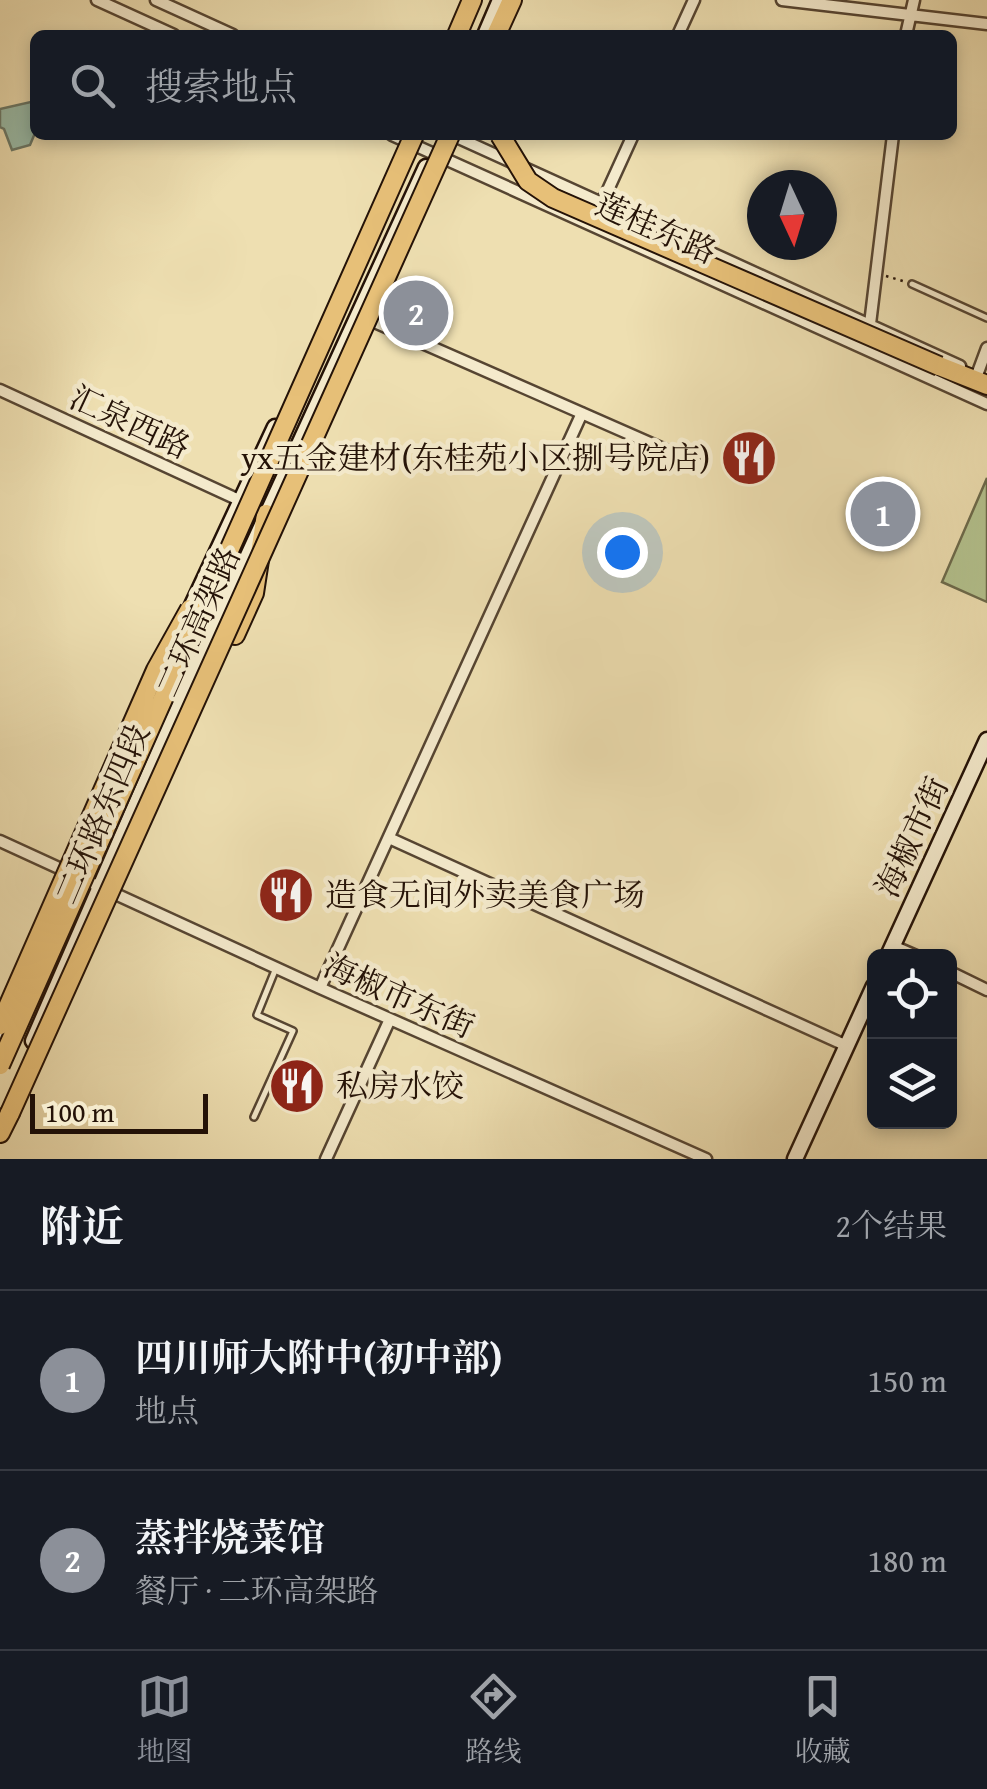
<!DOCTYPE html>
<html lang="zh">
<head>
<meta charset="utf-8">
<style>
  body { margin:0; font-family:"Gentium Book Plus","Noto Serif SC",serif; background:#20242c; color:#f1f3f6 }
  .controls { position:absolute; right:30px; bottom:30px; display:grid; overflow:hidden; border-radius:15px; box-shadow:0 5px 15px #0003 }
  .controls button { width:90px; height:90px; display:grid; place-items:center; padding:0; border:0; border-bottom:2px solid #363941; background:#171b24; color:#f1f3f6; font:50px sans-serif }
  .compass { position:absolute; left:747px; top:170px; width:90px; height:90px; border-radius:50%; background:#171b24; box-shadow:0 5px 15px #0003; rotate:176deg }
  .scale { position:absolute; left:30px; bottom:25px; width:178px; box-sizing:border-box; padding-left:10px; border:5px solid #241207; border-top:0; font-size:28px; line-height:35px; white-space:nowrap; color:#241207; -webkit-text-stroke:8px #f4eacc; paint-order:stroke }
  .you { position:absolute; left:622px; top:552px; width:35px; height:35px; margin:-25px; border:8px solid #fff; border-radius:50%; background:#1a73e8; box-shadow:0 0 0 15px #1a73e833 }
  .badge { display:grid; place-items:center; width:65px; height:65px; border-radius:50%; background:#8c9099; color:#fff; font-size:32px; font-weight:700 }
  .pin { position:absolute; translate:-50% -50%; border:5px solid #fff; box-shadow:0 2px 10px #0006 }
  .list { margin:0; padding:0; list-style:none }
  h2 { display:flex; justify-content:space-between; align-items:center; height:130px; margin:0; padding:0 40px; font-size:42px }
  h2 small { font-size:32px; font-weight:400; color:#9ea1a6 }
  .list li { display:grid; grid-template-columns:65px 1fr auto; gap:30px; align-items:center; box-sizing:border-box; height:180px; padding:0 40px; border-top:2px solid #363941 }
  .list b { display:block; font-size:38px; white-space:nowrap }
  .list p { margin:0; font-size:32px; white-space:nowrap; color:#9ea1a6 }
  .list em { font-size:32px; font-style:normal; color:#9ea1a6 }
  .icon { flex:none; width:55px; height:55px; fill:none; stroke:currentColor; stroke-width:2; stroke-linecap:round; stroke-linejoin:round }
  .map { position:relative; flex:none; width:987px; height:1159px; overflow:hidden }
  .search { position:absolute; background:#171b24; box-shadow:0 5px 15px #0003; left:30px; right:30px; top:30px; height:110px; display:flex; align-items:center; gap:25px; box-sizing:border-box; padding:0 35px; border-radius:15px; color:#9ea1a6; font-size:38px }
  .sheet { height:490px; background:#171b24 }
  nav { display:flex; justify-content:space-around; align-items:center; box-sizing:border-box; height:140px; border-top:2px solid #363941; background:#171b24; font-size:28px; color:#9ea1a6 }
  nav a { display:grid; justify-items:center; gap:5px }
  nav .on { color:#8c9099 }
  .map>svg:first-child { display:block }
  .green { fill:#b4c38f; stroke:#6c6a4b; stroke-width:2.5 }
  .water { fill:#99bdaa; stroke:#6a7969; stroke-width:2.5 }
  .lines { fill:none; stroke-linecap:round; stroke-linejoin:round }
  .lane-casing { stroke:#564532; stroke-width:10 }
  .street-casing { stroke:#564532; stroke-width:15 }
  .secondary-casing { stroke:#241207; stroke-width:19 }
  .highway-casing { stroke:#241207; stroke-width:22 }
  .path { stroke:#241207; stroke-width:2.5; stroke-dasharray:2.5 5; stroke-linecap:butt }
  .lane { stroke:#f4eacc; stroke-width:5 }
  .street { stroke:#f4eacc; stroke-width:10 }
  .secondary { stroke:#f4eacc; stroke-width:14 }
  .highway { stroke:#e7c078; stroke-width:18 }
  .highway-bridge-casing { stroke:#241207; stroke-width:22; stroke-linecap:butt }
  .highway-bridge { stroke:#e7c078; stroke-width:18 }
  .labels { text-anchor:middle; stroke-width:9; stroke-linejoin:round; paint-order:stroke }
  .street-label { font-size:32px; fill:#241207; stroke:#f4eacc }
  .poi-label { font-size:32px; fill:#241207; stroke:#f4eacc; text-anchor:start }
</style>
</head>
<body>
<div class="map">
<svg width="987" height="1159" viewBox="0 0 987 1159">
  <rect width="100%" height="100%" fill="#eedfb1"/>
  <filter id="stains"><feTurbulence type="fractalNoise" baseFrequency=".002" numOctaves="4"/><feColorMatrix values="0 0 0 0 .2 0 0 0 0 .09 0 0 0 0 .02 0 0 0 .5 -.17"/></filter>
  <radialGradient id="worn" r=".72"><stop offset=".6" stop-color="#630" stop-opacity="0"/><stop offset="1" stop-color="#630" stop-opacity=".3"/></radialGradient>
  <path class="green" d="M987 478V602L942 582Z"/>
  <path class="water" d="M35 101V133L30 145 12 150 4 129 0 127V109Z"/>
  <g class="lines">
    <g class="lane-casing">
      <path id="lane" d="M912 284 987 318
        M254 1117 293 1031 257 1015 276 968"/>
    </g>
    <g class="street-casing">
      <path id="street" d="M97 0 174 35
        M156 0 233 35
        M782 0 987 24
        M678 35 694 0
        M906 35 914 0
        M392 135 987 404
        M452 135 960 366
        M602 203 633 135
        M363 317 700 465
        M870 324 893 135
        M977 375 987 348
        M0 390 239 500
        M389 838 847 1046
        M0 841 320 988 706 1159
        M893 946 916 956
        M950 972 987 990
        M320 988 582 413
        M326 1159 390 1019"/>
    </g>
    <g class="secondary-casing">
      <path id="secondary" d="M485 35 500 0
        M187 616 275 427
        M888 956 987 740
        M33 1041 169 728 426 167
        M0 1042 12 1015
        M795 1159 874 986"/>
    </g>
    <g class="highway-casing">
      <path id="highway" d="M457 35 472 0
        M496 35 512 0
        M939 366 987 385
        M235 635 254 593 266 514
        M0 1133 10 1113"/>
    </g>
    <path class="path" d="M886 276 906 282"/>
    <use href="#lane" class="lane"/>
    <use href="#street" class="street"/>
    <use href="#secondary" class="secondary"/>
    <use href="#highway" class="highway"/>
    <g class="highway-bridge-casing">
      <path id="highway-bridge" d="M500 135 528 181 553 198 939 366
        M0 1025 156 670 190 609
        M0 1065 414 135
        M10 1113 450 135"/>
    </g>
    <use href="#highway-bridge" class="highway-bridge"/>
  </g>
  <defs>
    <g id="restaurant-disc" transform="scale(2.875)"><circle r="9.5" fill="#8f2418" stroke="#f4eacc"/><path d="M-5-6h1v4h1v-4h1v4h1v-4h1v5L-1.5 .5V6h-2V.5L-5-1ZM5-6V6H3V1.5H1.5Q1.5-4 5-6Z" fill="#fff"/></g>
  </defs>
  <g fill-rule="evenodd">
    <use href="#restaurant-disc" x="749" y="458"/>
    <use href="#restaurant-disc" x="286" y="895"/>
    <use href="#restaurant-disc" x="297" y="1086"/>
  </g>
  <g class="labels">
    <g class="street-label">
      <text transform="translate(656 228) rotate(24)" y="11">莲桂东路</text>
      <text transform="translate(130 422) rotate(25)" y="11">汇泉西路</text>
      <text transform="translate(198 622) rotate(-66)" y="11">二环高架路</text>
      <text transform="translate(102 814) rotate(-67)" y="11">二环路东四段</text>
      <text transform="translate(912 837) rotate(-65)" y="11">海椒市街</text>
      <text transform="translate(399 996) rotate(24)" y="11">海椒市东街</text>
    </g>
    <g class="poi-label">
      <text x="710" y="469" text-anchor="end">yx五金建材(东桂苑小区捌号院店)</text>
      <text x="325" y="906">造食无间外卖美食广场</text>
      <text x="336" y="1097">私房水饺</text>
    </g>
  </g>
  <rect width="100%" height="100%" filter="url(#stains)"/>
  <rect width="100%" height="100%" fill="url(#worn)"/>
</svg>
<div class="controls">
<button><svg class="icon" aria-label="locate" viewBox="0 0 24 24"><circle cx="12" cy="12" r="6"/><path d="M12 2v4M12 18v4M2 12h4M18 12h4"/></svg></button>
<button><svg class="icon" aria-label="layers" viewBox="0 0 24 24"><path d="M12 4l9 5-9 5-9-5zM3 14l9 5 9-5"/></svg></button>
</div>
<svg class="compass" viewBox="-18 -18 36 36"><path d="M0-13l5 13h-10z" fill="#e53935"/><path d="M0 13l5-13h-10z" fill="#9ea1a6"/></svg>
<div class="scale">100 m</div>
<div class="you"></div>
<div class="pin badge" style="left:883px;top:514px">1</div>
<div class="pin badge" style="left:416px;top:313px">2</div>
<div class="search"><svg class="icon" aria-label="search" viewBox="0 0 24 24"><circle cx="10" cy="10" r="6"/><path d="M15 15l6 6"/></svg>搜索地点</div>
</div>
<section class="sheet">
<h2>附近<small>2个结果</small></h2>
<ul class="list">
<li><span class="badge">1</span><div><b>四川师大附中(初中部)</b><p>地点</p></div><em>150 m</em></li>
<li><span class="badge">2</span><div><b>蒸拌烧菜馆</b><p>餐厅 · 二环高架路</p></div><em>180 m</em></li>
</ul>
</section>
<nav>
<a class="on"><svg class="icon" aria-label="map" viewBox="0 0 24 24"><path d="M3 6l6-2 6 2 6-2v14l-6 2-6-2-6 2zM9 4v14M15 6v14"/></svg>地图</a>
<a><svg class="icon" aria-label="directions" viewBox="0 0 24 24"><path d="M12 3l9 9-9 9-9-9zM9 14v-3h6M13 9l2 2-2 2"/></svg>路线</a>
<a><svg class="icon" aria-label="saved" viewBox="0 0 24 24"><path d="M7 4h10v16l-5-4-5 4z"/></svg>收藏</a>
</nav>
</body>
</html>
